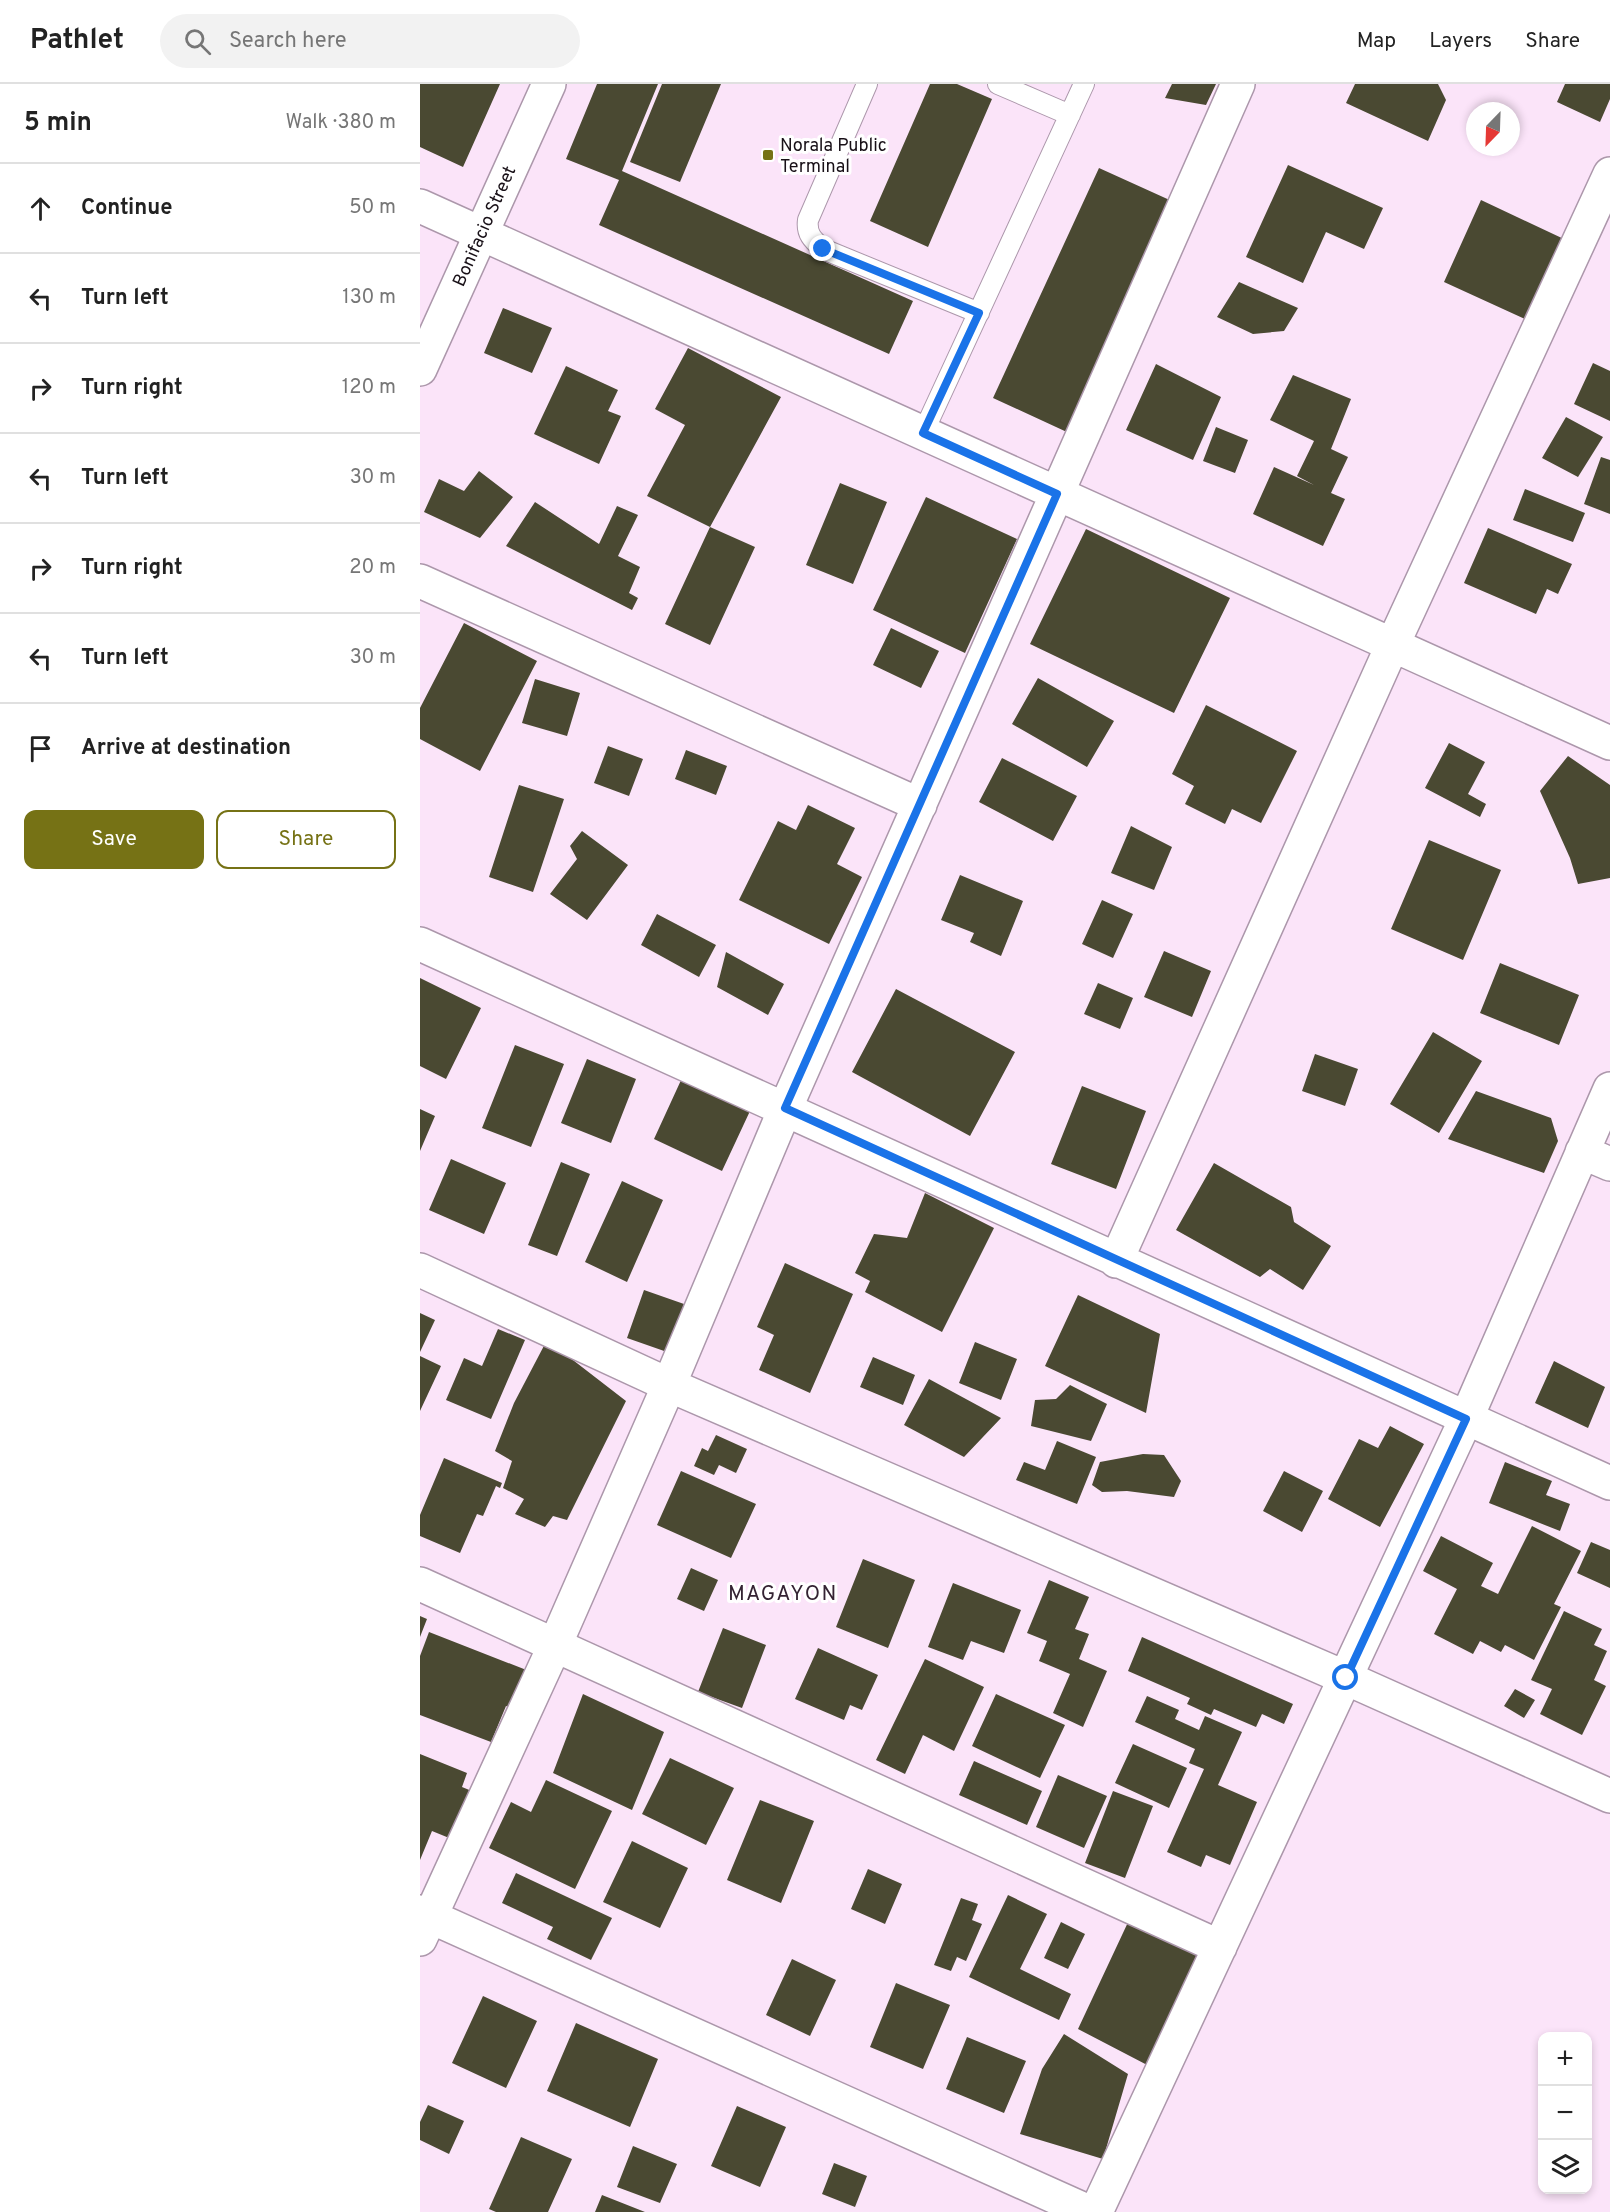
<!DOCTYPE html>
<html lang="en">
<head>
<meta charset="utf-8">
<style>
  body { margin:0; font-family:Overpass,sans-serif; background:#f2f2f2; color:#222 }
  .controls { position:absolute; right:18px; bottom:18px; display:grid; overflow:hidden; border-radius:12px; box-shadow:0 3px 9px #0003 }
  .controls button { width:54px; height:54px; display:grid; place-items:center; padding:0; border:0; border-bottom:2px solid #e0e0e0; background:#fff; color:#222; font:30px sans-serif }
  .compass { position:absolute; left:1046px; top:18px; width:54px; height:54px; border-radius:50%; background:#fff; box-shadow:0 3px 9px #0003; rotate:203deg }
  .stop { position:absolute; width:18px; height:18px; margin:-14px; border:4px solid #1a73e8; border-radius:50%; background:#fff }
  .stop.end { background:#1a73e8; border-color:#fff; box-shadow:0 2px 6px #0008 }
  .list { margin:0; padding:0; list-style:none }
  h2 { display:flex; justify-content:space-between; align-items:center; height:78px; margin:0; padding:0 24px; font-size:26px }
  h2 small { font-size:20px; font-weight:400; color:#767676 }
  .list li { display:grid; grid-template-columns:39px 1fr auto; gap:18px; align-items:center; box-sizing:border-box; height:90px; padding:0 24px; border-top:2px solid #e0e0e0 }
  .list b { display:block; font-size:22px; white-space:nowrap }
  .list em { font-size:20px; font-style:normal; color:#767676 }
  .actions { display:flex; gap:12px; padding:18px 24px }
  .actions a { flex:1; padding:14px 0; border:2px solid #767215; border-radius:12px; text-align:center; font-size:21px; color:#767215 }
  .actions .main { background:#767215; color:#fff }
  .icon { flex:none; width:33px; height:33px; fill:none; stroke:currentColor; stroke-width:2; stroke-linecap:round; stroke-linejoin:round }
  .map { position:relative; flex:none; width:1190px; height:2128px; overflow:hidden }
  header { display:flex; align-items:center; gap:36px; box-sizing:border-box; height:84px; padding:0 30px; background:#fff; border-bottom:2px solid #e0e0e0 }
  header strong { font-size:28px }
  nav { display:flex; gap:33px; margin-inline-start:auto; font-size:21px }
  .search { width:420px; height:54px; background:#f2f2f2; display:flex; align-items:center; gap:15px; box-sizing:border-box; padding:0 21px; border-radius:33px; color:#767676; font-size:22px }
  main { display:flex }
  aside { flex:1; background:#fff }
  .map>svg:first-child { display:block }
  .building { fill:#4a4932 }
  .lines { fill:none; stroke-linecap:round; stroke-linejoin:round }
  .lane-casing { stroke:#ac97ab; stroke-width:22 }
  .street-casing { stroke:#ac97ab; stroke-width:36 }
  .secondary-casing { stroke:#ac97ab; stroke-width:36 }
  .lane { stroke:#fff; stroke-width:20 }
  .street { stroke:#fff; stroke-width:33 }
  .secondary { stroke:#fff; stroke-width:33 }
  .route { stroke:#1a73e8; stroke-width:8 }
  .poi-dot { fill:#767215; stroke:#fff; stroke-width:2 }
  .labels { text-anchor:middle; stroke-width:6; stroke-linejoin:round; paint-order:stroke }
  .poi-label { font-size:18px; fill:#181017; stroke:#fff; text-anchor:start }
  .street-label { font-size:18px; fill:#181017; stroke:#fff }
  .quarter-label { font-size:21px; letter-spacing:1.5px; fill:#342333; stroke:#fff }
</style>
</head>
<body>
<header>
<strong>Pathlet</strong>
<div class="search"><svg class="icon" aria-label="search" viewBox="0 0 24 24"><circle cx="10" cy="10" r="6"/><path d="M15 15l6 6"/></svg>Search here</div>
<nav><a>Map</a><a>Layers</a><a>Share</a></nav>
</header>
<main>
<aside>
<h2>5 min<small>Walk · 380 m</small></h2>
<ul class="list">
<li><svg class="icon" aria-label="ahead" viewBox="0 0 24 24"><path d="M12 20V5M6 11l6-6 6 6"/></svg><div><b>Continue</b></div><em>50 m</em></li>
<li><svg class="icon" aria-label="left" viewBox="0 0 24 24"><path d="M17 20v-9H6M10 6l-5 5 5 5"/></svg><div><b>Turn left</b></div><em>130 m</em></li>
<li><svg class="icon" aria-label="right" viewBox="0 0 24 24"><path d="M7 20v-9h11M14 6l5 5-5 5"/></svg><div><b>Turn right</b></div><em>120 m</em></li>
<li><svg class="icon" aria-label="left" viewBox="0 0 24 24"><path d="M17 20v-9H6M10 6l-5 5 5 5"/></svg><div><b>Turn left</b></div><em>30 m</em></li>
<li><svg class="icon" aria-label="right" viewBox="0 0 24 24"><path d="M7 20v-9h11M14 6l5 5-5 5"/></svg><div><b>Turn right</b></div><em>20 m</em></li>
<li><svg class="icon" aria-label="left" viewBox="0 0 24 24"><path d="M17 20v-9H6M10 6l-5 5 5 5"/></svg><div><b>Turn left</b></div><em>30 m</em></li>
<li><svg class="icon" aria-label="arrive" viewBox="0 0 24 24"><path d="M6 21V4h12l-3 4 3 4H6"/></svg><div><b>Arrive at destination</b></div></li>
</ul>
<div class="actions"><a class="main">Save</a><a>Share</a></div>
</aside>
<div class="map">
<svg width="1190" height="2128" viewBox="0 0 1190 2128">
  <rect width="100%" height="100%" fill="#fbe4f9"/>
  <path class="building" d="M0 0H80L43 83 0 63Z
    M177 0H238L202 87 493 217 469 270 179 141 199 96 146 75Z
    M242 0H301L260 98 210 78Z
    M510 0H537L572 15 508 163 450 137Z
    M752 0H796L786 21 745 14Z
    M935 0H1018L1026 16 1008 57 926 19Z
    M1145 0H1190V15L1180 38 1137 18Z
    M868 81 963 124 944 165 906 148 883 199 826 173Z
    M679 84 754 118 649 349 573 314Z
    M1061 116 1146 156 1109 237 1024 198Z
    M819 198 878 224 864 247 833 250 797 233Z
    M83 224 132 244 112 289 64 269Z
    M268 264 361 313 290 443 227 412 265 341 235 325Z
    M1173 279 1190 287V337L1154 320Z
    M736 280 801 313 773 376 706 346Z
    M146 282 198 306 188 327 201 332 179 380 114 350Z
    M873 291 931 315 911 365 928 373 911 409 925 415 903 462 833 430 854 383 894 401 877 392 894 357 850 336Z
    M1146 333 1183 353 1158 393 1122 374Z
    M796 343 828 356 815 389 783 377Z
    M1181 373 1190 376V430L1164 420Z
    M59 387 93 413 60 454 4 428 19 395 44 407Z
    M420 399 467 418 433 500 386 481Z
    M1105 405 1165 429 1153 458 1093 436Z
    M506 413 597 455 545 569 453 526Z
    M115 418 179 460 197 422 218 431 198 472 220 483 209 509 218 514 212 526 86 462Z
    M290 443 335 463 290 561 245 540Z
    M1068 444 1152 480 1138 510 1127 505 1116 530 1044 499Z
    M666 445 810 514 754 629 610 560Z
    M44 539 117 577 60 687 0 655V624Z
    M471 544 519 567 501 604 453 581Z
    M618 594 694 637 667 683 592 640Z
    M115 595 160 609 147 652 102 639Z
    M786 621 877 667 841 739 812 725 805 740 765 720 774 702 752 690Z
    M1029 659 1065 678 1048 710 1066 720 1060 733 1005 704Z
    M188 662 223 675 209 712 174 699Z
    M266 666 307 682 296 711 255 695Z
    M1148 672 1190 701V794L1158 800 1150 774 1120 707Z
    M582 674 657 712 633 757 559 718Z
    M99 701 144 715 113 808 69 793Z
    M388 721 435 744 417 780 442 793 409 860 319 816 358 737 376 746Z
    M711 742 752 763 734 806 691 789Z
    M162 747 208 781 167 836 130 810 157 775 150 762Z
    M1009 756 1081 786 1043 876 971 845Z
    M540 791 603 817 581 872 550 858 554 849 521 836Z
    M682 816 713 830 693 874 662 860Z
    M237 830 296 861 279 893 221 861Z
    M744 867 791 887 772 933 724 913Z
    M306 868 364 900 348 931 297 903Z
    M1080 879 1159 911 1139 961 1060 929Z
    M0 894 61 924 26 995 0 982Z
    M678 899 713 914 700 945 664 930Z
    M476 905 595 968 550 1052 432 988Z
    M1013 948 1062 977 1019 1049 970 1020Z
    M95 961 144 980 111 1063 62 1044Z
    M895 970 938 985 925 1022 882 1007Z
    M167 975 216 995 191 1059 141 1039Z
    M262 994 330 1027 302 1087 234 1055Z
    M662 1002 726 1027 696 1105 631 1080Z
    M1056 1007 1131 1034 1138 1057 1124 1089 1028 1055Z
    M0 1025 15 1032 0 1067Z
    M31 1075 86 1099 64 1150 9 1126Z
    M141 1078 170 1090 137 1172 108 1161Z
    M794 1079 871 1123 874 1138 911 1162 883 1206 850 1185 840 1193 756 1146Z
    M202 1097 243 1116 207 1198 165 1178Z
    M505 1109 574 1144 522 1248 445 1208 450 1197 435 1189 454 1150 487 1154Z
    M365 1179 433 1210 390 1309 339 1286 354 1251 337 1243Z
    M224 1206 264 1220 247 1268 207 1254Z
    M658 1211 740 1250 726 1329 625 1282Z
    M0 1229 15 1236 0 1268Z
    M78 1245 105 1256 71 1335 26 1316 44 1274 62 1282Z
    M127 1256 206 1317 147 1436 133 1432 125 1443 95 1430 104 1415 83 1404 92 1377 75 1367 94 1319Z
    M555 1258 597 1275 581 1316 539 1299Z
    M0 1272 21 1282 0 1327Z
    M453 1273 495 1291 483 1321 440 1303Z
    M1134 1277 1185 1303 1168 1344 1115 1319Z
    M509 1295 581 1334 544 1373 484 1341Z
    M650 1301 687 1320 671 1357 611 1342 615 1316 636 1315Z
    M970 1342 1004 1360 960 1443 908 1415 939 1355 958 1364Z
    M296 1351 327 1365 316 1389 299 1381 294 1391 274 1382 282 1364 288 1367Z
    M637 1357 676 1373 657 1420 596 1396 604 1378 625 1386Z
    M723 1370 744 1371 761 1397 754 1413 707 1407 682 1408 672 1401 680 1378Z
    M24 1374 82 1399 80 1404 76 1402 63 1432 57 1430 40 1469 0 1452V1431Z
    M1085 1378 1132 1397 1126 1411 1150 1420 1140 1447 1069 1419Z
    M261 1387 336 1420 311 1474 237 1441Z
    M864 1387 903 1407 882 1448 843 1427Z
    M1112 1442 1161 1467 1134 1520 1141 1523 1114 1576 1085 1561 1081 1568 1060 1557 1053 1570 1014 1550 1037 1505 1003 1487 1021 1452 1073 1479 1061 1502 1078 1510Z
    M1171 1458 1190 1466V1504L1157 1489Z
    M443 1475 495 1496 468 1564 416 1543Z
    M271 1484 298 1496 284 1527 257 1515Z
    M629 1496 669 1513 655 1545 669 1550 659 1575 687 1587 663 1643 633 1629 650 1590 619 1577 627 1557 607 1549Z
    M533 1499 601 1526 584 1569 551 1557 543 1576 508 1563Z
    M1144 1527 1182 1545 1174 1561 1187 1567 1174 1596 1186 1602 1162 1651 1120 1630 1132 1605 1111 1596Z
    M0 1532 7 1535 0 1553Z
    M303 1544 346 1561 322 1624 278 1608Z
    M9 1548 114 1589 99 1627 86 1622 71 1658 0 1631V1572Z
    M722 1553 873 1620 864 1640 842 1630 836 1643 794 1625 791 1631 767 1620 770 1614 708 1587Z
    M398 1564 458 1591 442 1626 430 1621 424 1636 375 1615Z
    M505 1575 564 1603 534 1667 503 1651 485 1690 456 1676Z
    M1095 1605 1115 1616 1104 1634 1084 1622Z
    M163 1610 244 1648 212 1726 133 1689Z
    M576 1610 645 1641 620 1694 552 1662Z
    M727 1612 759 1626 755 1635 779 1646 785 1632 822 1648 798 1701 837 1718 810 1781 786 1771 781 1783 747 1768 784 1685 769 1679 775 1665 715 1638Z
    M713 1660 767 1684 749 1724 695 1699Z
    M0 1670 47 1689 42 1703 59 1710 39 1758 12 1747 0 1776Z
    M250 1674 314 1704 286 1761 222 1730Z
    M554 1677 622 1707 607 1741 539 1711Z
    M638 1691 687 1712 664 1764 616 1743Z
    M126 1696 192 1727 155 1805 69 1764 91 1718 111 1728Z
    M693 1707 733 1722 705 1794 665 1779Z
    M340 1716 394 1737 361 1819 307 1796Z
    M212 1757 268 1784 240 1844 183 1818Z
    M448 1785 482 1800 465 1840 431 1825Z
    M96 1789 192 1834 171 1876 127 1855 133 1843 82 1819Z
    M588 1811 627 1830 600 1885 651 1910 639 1936 549 1893Z
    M541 1814 558 1820 552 1836 562 1840 546 1877 537 1873 531 1887 514 1881Z
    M710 1834 784 1861 731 1983 658 1945Z
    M641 1838 665 1850 648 1885 624 1874Z
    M372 1875 416 1896 390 1952 346 1931Z
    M476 1899 530 1921 503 1985 450 1963Z
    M63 1912 117 1937 86 2004 32 1979Z
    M156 1939 238 1975 210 2043 127 2007Z
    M644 1950 708 1990 683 2075 600 2050 622 1985Z
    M547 1953 606 1977 584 2029 526 2005Z
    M8 2021 44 2037 29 2070 0 2056V2038Z
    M317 2022 366 2043 340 2103 291 2082Z
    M101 2053 152 2075 128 2128H76L69 2125Z
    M213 2062 257 2080 240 2119 197 2103Z
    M414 2079 447 2092 435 2123 402 2110Z
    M182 2111 225 2128H175Z"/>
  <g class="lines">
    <g class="lane-casing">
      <path id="lane" d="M447 0 388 136C386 150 393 156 403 165L559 229
        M578 0 650 31
        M503 349 664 0"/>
    </g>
    <g class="street-casing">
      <path id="street" d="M0 122 1190 659
        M0 497 500 721
        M0 860 1190 1399
        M1162 1068 1190 1080
        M696 1177 973 560 1190 90
        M0 1186 249 1301 926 1594 1190 1712
        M0 1500 800 1863
        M0 1828 669 2128
        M0 1855 135 1561 249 1301 365 1025 818 0
        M676 2128 1046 1335 1190 1005"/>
    </g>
    <g class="secondary-casing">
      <path id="secondary" d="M0 285 129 0"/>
    </g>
    <use href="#lane" class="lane"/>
    <use href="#street" class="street"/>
    <use href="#secondary" class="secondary"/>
  </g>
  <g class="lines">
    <path class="route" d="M403 165 559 229 503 349 637 410 365 1024 1046 1335 926 1594"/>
  </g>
  <rect class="poi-dot" x="342" y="65" width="12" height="12" rx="3"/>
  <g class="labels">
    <g class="poi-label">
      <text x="360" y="67">Norala Public<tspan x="360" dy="21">Terminal</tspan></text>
    </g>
    <g class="street-label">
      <text transform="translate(64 142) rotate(-66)" y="6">Bonifacio Street</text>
    </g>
    <g class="quarter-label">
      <text x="363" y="1516">MAGAYON</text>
    </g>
  </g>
</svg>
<div class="controls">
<button>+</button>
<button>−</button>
<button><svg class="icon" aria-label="layers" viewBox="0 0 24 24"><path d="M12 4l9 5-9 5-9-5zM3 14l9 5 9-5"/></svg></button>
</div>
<svg class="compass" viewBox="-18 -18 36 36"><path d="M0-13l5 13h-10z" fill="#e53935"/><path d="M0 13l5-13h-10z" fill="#767676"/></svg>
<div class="stop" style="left:926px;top:1594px"></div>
<div class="stop end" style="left:403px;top:165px"></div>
</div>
</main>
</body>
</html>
